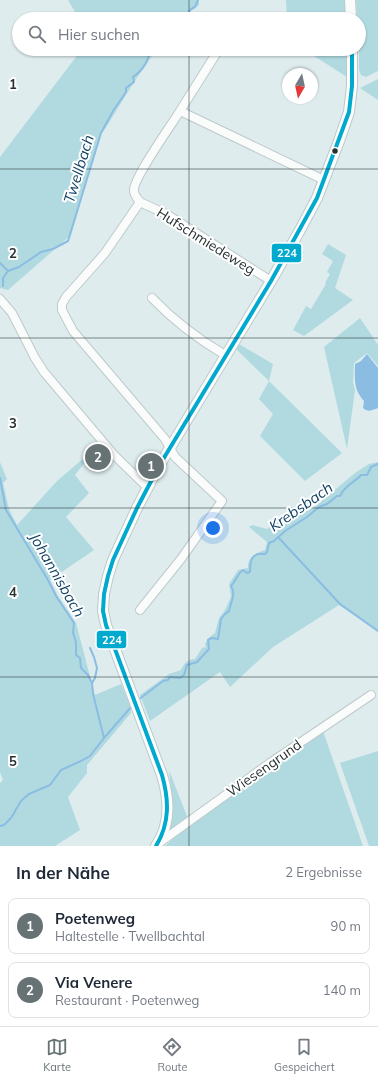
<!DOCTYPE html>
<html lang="de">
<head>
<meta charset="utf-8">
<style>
  body { margin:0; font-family:Mulish,sans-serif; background:#f2f2f3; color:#1f2937 }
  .compass { position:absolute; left:282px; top:68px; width:36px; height:36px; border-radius:50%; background:#fff; box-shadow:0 1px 3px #0004; rotate:189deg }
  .you { position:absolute; left:213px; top:528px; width:14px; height:14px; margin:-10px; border:3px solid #fff; border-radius:50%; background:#1a73e8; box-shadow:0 0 0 6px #1a73e833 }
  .badge { display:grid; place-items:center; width:26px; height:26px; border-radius:50%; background:#677274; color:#fff; font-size:13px; font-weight:700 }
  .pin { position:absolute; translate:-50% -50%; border:2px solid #fff; box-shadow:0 1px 4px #0006 }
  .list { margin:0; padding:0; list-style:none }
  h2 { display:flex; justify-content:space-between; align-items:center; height:52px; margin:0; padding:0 16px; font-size:17px }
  h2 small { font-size:13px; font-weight:400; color:#747a83 }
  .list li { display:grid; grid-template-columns:26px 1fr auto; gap:12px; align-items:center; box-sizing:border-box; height:56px; margin:0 8px 8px; padding:0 8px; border:1px solid #e0e1e3; border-radius:8px }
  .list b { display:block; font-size:15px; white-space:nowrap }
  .list p { margin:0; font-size:13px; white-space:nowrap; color:#747a83 }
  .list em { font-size:13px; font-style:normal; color:#747a83 }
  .icon { flex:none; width:22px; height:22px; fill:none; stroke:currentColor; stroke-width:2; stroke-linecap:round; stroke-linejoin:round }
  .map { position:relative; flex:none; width:378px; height:846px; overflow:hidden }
  .search { position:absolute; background:#fff; box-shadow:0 1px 3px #0004; left:12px; right:12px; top:12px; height:44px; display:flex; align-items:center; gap:10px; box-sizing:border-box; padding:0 14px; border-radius:22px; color:#747a83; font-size:15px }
  .sheet { height:180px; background:#fff }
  nav { display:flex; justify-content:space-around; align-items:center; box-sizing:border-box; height:56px; border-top:1px solid #e0e1e3; background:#fff; font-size:11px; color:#747a83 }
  nav a { display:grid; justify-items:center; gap:2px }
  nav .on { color:#677274 }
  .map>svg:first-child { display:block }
  .green { fill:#b0dae0 }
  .water { fill:#8bbde3 }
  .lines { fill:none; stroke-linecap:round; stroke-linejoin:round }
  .stream { stroke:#8bbde3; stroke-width:2 }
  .minor-casing { stroke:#bec9ca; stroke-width:10 }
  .tertiary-casing { stroke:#bec9ca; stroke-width:12 }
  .minor { stroke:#fafcfc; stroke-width:8 }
  .tertiary { stroke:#fafcfc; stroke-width:10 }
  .bus-1-casing { stroke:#fff; stroke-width:7 }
  .bus-1 { stroke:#00a9ce; stroke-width:4 }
  .grid { fill:none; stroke:#273132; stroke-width:1; stroke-opacity:0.55 }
  .bus-dot { fill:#273132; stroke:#fff; stroke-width:1.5 }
  .labels { text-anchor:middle; stroke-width:4; stroke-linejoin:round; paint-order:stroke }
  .street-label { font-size:14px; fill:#273132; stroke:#fff }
  .water-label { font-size:15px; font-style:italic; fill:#104265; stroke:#fff }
  .grid-label { font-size:13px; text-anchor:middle; font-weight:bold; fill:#273132; stroke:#fff; stroke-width:4; stroke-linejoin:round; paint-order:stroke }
  .line-badge { stroke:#fff; stroke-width:1.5 }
  .badge-label { font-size:11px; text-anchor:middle; font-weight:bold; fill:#fff }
</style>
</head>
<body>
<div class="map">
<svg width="378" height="846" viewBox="0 0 378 846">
  <rect width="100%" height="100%" fill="#deecee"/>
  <path class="green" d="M68 0H199V5L191 11 184 19H79Z
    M286 0H345V19H287Z
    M356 0H378V71L366 77 361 75 359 70V19H357Z
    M82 49H157L134 82 105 129 101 133 71 235 8 290 0 288V157Z
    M303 49H346L347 77Z
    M378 79V100L360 88Z
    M328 244 346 255 335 288 353 300 304 336 293 330 306 306 311 309 326 284 325 283 330 274 327 272 333 261 322 254Z
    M360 318 378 345V366L367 353 354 363 353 382 355 390 347 449 324 347Z
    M239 344 273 364 269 381 342 453 305 481 260 436 273 414 259 399 269 381 236 349Z
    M99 445 101 448 90 456 75 475 89 493 66 517 94 550 50 580 58 596 76 623 95 695 121 684 130 705 131 713 87 765V773L68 797 80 830 55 846H0V783L3 780 0 772V462L7 479 3 483 9 509 17 525 57 481Z
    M378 462V632L339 605 273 647 230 687 220 672 150 721 140 695 169 674 181 670C184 663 188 659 195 659L202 648 206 647 205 644C208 639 210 636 215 633L219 618 225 610 231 597 229 584 238 570 248 568C247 557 256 553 265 550L267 542 249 527 252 525 267 529 307 501 312 509 355 473 369 464Z
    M323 731 363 846H165L187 827Z
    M378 751V846H369L340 763Z
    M169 770 188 819 172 830 170 829C174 808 171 790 169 770Z"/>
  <path class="water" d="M367 354 378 368V408C372 410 368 413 363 408L364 401C353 389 355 378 355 364L361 361Z"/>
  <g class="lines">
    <path class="stream" d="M183 19 191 9 195 7 198 0
      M0 263 8 271
      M8 271 19 267 41 252 53 249 68 241 101 133 113 111 126 92V88L134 82 133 77C142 71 150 60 149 49
      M3 286V278L8 271
      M0 478 6 510 48 580 56 596 74 623 73 633 76 642V655L80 658 81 668 88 675 92 683
      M278 537 340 604 378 631
      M138 700 163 681 168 680 170 677 180 678 184 675 187 665 197 662 209 649 208 640 212 638 218 639 221 619 225 614 229 611C231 602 236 593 231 586 235 582 238 573 243 570L247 573 250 572C250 560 252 552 265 554L267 552 269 543 274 541 285 531 307 517 319 507 327 504 337 496H340C345 485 354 483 361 475H367L371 467 378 464
      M104 738 132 706
      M0 826 4 825 11 818 21 801 29 794 50 785 61 770 81 761 90 756 104 738 93 694 92 683 95 678 97 668 94 657 90 648"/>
    <g class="minor-casing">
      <path id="minor" d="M180 111 219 49
        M140 202 168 215 271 281
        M152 298C174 321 198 339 225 355
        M0 299 12 313 35 358 44 372 114 455 147 487
        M140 610 181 559 222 501 175 457 165 439 73 331 62 310V304L66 297 105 253 140 202C138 199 134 195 134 191 132 180 172 124 180 111L324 180
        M159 843 270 763 371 695"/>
    </g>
    <g class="tertiary-casing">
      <path id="tertiary" d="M350 0 351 19
        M156 846C171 825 169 798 162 775L106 625 103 611 104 594 108 576 113 560 137 508 159 466 271 281 300 230 317 198 339 141 349 112 352 86V49"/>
    </g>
    <use href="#minor" class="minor"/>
    <use href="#tertiary" class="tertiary"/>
    <g class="bus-1-casing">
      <path id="bus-1" d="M156 846C170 823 169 800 162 775L106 625 103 611 104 594 108 576 113 560 137 508 159 466 271 281 317 198 349 112 352 86V49"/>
    </g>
    <use href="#bus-1" class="bus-1"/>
  </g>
  <path class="grid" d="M189 0V19M189 49V846M0 169H378M0 338H378M0 508H378M0 677H378"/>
  <circle class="bus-dot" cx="335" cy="151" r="3.5"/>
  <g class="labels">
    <g class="street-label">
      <text transform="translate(206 241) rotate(32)" y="5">Hufschmiedeweg</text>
      <text transform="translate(264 768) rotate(-35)" y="5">Wiesengrund</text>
    </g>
    <g class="water-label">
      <text transform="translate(79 169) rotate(-73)" y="5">Twellbach</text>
      <text transform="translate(301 507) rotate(-35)" y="5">Krebsbach</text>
      <text transform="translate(57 575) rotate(60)" y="5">Johannisbach</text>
    </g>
  </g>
  <g class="grid-label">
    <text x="13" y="89">1</text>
    <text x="13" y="258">2</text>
    <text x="13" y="428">3</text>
    <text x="13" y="597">4</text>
    <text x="13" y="766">5</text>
  </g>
  <g class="line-badge">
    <rect x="271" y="243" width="31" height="20" rx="4" fill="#00a9ce"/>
    <rect x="96" y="630" width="31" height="19" rx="4" fill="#00a9ce"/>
  </g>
  <g class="badge-label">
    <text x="287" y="257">224</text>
    <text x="112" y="644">224</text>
  </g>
</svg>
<svg class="compass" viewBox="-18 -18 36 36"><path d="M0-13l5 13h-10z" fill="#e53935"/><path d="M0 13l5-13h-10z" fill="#747a83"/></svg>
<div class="you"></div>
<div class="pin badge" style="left:151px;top:466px">1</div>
<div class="pin badge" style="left:98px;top:457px">2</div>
<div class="search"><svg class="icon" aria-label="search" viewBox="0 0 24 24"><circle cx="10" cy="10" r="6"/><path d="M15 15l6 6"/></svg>Hier suchen</div>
</div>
<section class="sheet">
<h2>In der Nähe<small>2 Ergebnisse</small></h2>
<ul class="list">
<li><span class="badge">1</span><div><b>Poetenweg</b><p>Haltestelle · Twellbachtal</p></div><em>90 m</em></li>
<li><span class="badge">2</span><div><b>Via Venere</b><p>Restaurant · Poetenweg</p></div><em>140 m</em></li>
</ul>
</section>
<nav>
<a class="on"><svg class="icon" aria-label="map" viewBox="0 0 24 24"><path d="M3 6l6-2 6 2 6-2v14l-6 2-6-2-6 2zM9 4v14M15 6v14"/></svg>Karte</a>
<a><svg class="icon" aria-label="directions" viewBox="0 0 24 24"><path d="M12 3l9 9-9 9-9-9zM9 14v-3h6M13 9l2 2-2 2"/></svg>Route</a>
<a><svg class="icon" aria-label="saved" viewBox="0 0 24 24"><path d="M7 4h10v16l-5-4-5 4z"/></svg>Gespeichert</a>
</nav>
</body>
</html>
